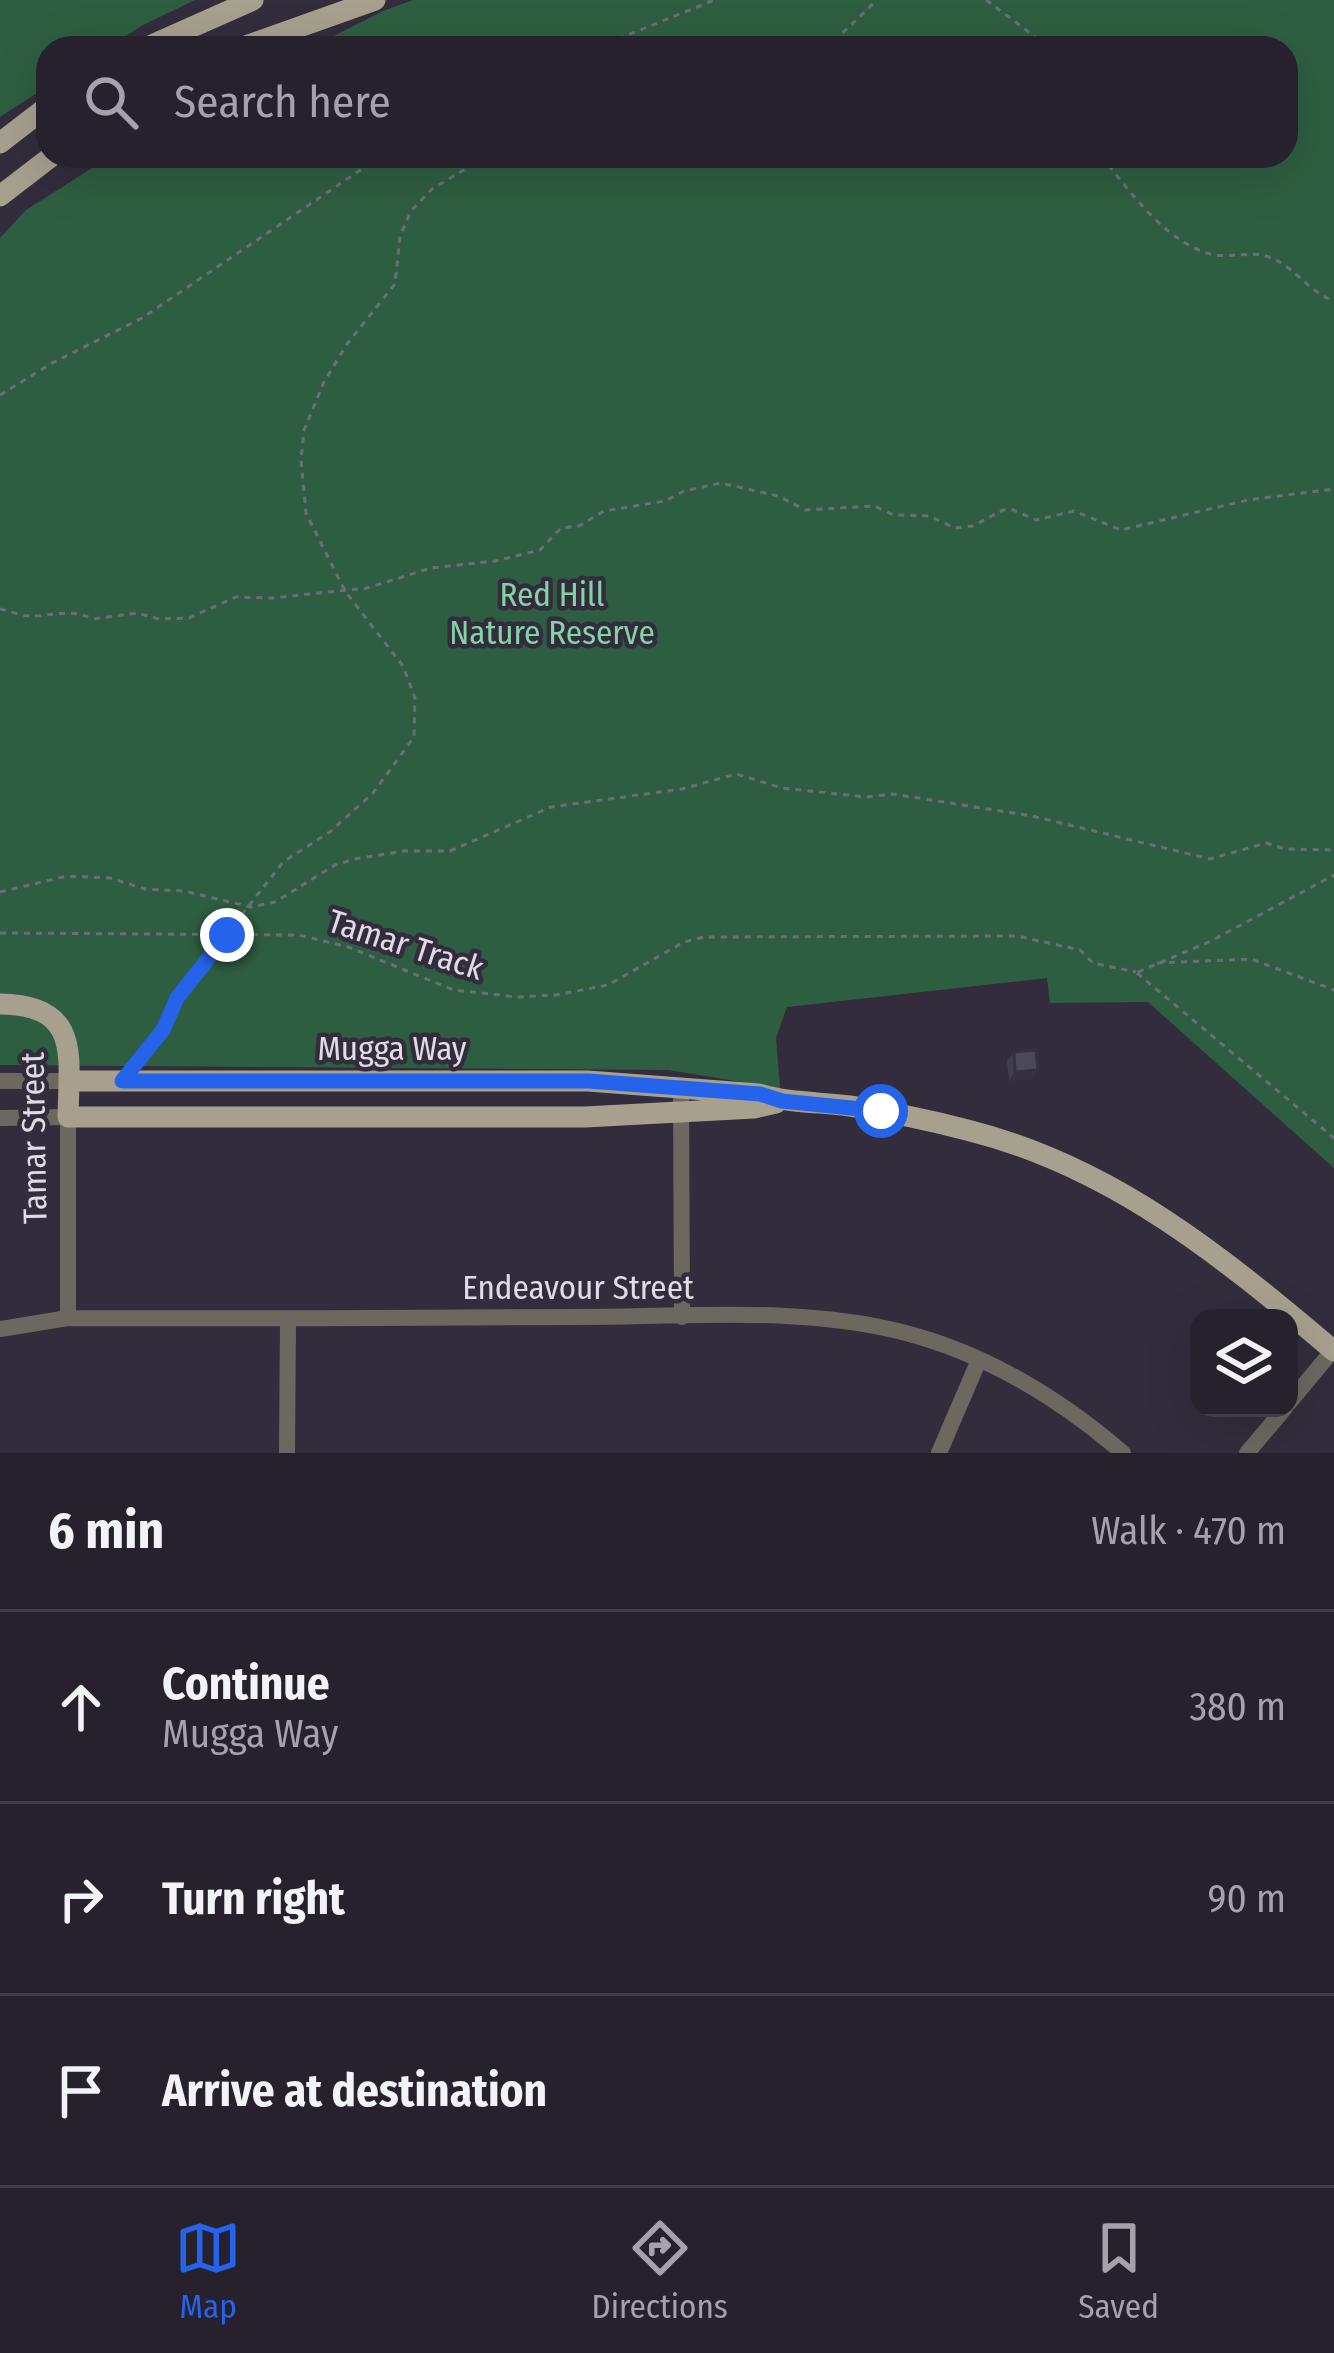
<!DOCTYPE html>
<html lang="en">
<head>
<meta charset="utf-8">
<style>
  body { margin:0; font-family:"Fira Sans Condensed",sans-serif; background:#2e2935; color:#f1f3f6 }
  .controls { position:absolute; right:36px; bottom:36px; display:grid; overflow:hidden; border-radius:24px; box-shadow:0 12px 48px #0002 }
  .controls button { width:108px; height:108px; display:grid; place-items:center; padding:0; border:0; border-bottom:3px solid #423e49; background:#26212d; color:#f1f3f6; font:60px sans-serif }
  .stop { position:absolute; width:36px; height:36px; margin:-27px; border:9px solid #2563eb; border-radius:50%; background:#fff }
  .stop.end { background:#2563eb; border-color:#fff; box-shadow:0 3px 12px #0008 }
  .list { margin:0; padding:0; list-style:none }
  h2 { display:flex; justify-content:space-between; align-items:center; height:156px; margin:0; padding:0 48px; font-size:51px }
  h2 small { font-size:39px; font-weight:400; color:#a4a3aa }
  .list li { display:grid; grid-template-columns:78px 1fr auto; gap:36px; align-items:center; box-sizing:border-box; height:192px; padding:0 48px; border-top:3px solid #423e49 }
  .list b { display:block; font-size:45px; white-space:nowrap }
  .list p { margin:0; font-size:39px; white-space:nowrap; color:#a4a3aa }
  .list em { font-size:39px; font-style:normal; color:#a4a3aa }
  .icon { flex:none; width:66px; height:66px; fill:none; stroke:currentColor; stroke-width:2; stroke-linecap:round; stroke-linejoin:round }
  .map { position:relative; flex:none; width:1334px; height:1453px; overflow:hidden }
  .search { position:absolute; background:#26212d; box-shadow:0 12px 48px #0002; left:36px; right:36px; top:36px; height:132px; display:flex; align-items:center; gap:30px; box-sizing:border-box; padding:0 42px; border-radius:36px; color:#a4a3aa; font-size:45px }
  .sheet { height:732px; background:#26212d }
  nav { display:flex; justify-content:space-around; align-items:center; box-sizing:border-box; height:168px; border-top:3px solid #423e49; background:#26212d; font-size:33px; color:#a4a3aa }
  nav a { display:grid; justify-items:center; gap:6px }
  nav .on { color:#2563eb }
  .map>svg:first-child { display:block }
  .green { fill:#2e5e41 }
  .lines { fill:none; stroke-linecap:round; stroke-linejoin:round }
  .path { stroke:#716b79; stroke-width:3; stroke-dasharray:6 6; stroke-linecap:butt }
  .minor { stroke:#6c6860; stroke-width:16 }
  .major { stroke:#a7a08f; stroke-width:21 }
  .wall { fill:#403e4d }
  .shaded-wall { fill:#34323f }
  .building { fill:#4a485a; stroke:#34323f; stroke-width:3 }
  .route { stroke:#2563eb; stroke-width:15 }
  .labels { text-anchor:middle; stroke-width:9; stroke-linejoin:round; paint-order:stroke }
  .park-label { font-size:33px; fill:#84d3a2; stroke:#332c3c }
  .street-label { font-size:33px; fill:#e0dbe5; stroke:#332c3c }
</style>
</head>
<body>
<div class="map">
<svg width="1334" height="1453" viewBox="0 0 1334 1453">
  <rect width="100%" height="100%" fill="#332c3c"/>
  <path class="green" d="M0 0H195L143 25 107 48H48V86L0 117Z
    M413 0H1334V1168L1148 1002 1050 1003 1047 978 787 1007 776 1038 780 1088 668 1070 0 1065V238L26 210 111 156H1286V48H310L383 11Z"/>
  <g class="lines">
    <path class="path" d="M986 0 1050 48
      M596 48 714 0
      M824 48C844 33 859 17 877 0
      M1101 156C1130 191 1164 241 1210 254 1231 259 1254 249 1274 259 1297 270 1309 292 1334 301
      M0 395 52 363 142 318 381 156
      M0 609C10 611 21 616 31 616 51 616 73 608 92 619L137 613 159 619 189 618 236 597 272 598 367 588 431 568 495 561 540 550 561 528 579 526 604 511 665 501 684 491 721 483 778 496 805 510 874 506 894 515 929 516 955 528 973 526 1003 510 1011 509 1036 520 1074 511 1121 530 1248 500 1334 489
      M0 892 67 876 110 878 145 889 184 891 251 907 275 902 335 865 355 859 404 851H450L551 807 682 789 736 774 782 788 866 797 893 794 1032 816 1210 859 1266 843 1285 849 1334 850
      M0 933 299 935 348 947 454 990 517 997 556 995 608 985 684 942 704 937 1017 936 1080 950 1093 963 1136 972
      M1157 963 1251 959 1334 990
      M1138 972 1211 941 1334 875
      M1137 973 1334 1138
      M139 1062 163 1030 177 998 283 862 331 831 373 793 414 737 415 698 403 666 345 591 306 513 301 460 304 430 324 382 347 344 395 284 400 236 411 211 432 189 487 156"/>
    <path class="minor" d="M0 1081H69
      M681 1088 682 1317
      M0 1118 68 1117V1318
      M0 1329 68 1318C240 1319 413 1318 585 1317 689 1317 801 1306 902 1332 985 1353 1059 1398 1123 1453
      M1289 1403 1333 1350
      M287 1453 288 1319
      M939 1453 979 1360
      M1247 1453 1285 1408"/>
    <path class="major" d="M145 48 253 0
      M240 48 375 0
      M0 143 48 106
      M0 196 52 156
      M0 1004C81 1005 69 1055 68 1117H585L754 1108 776 1103
      M69 1081H588L759 1094C789 1103 819 1102 850 1106 890 1112 929 1120 967 1130 1112 1166 1223 1257 1334 1351"/>
  </g>
  <path class="wall" d="M1014 1052 1038 1070 1031 1079 1009 1081 1007 1061Z"/>
  <path class="shaded-wall" d="M1038 1070 1031 1079 1009 1081 1015 1072Z"/>
  <path class="building" d="M1036 1050 1038 1070 1015 1072 1014 1052Z"/>
  <g class="lines">
    <path class="route" d="M227 935 177 998 163 1030 122 1081H588L760 1094 782 1101 881 1111"/>
  </g>
  <g class="labels">
    <g class="park-label">
      <text x="552" y="606">Red Hill<tspan x="552" dy="38">Nature Reserve</tspan></text>
    </g>
    <g class="street-label">
      <text transform="translate(406 944) rotate(18)" y="12">Tamar Track</text>
      <text x="392" y="1060">Mugga Way</text>
      <text transform="translate(33 1138) rotate(-91)" y="12">Tamar Street</text>
      <text x="578" y="1299">Endeavour Street</text>
    </g>
  </g>
</svg>
<div class="controls">
<button><svg class="icon" aria-label="layers" viewBox="0 0 24 24"><path d="M12 4l9 5-9 5-9-5zM3 14l9 5 9-5"/></svg></button>
</div>
<div class="stop" style="left:881px;top:1111px"></div>
<div class="stop end" style="left:227px;top:935px"></div>
<div class="search"><svg class="icon" aria-label="search" viewBox="0 0 24 24"><circle cx="10" cy="10" r="6"/><path d="M15 15l6 6"/></svg>Search here</div>
</div>
<section class="sheet">
<h2>6 min<small>Walk · 470 m</small></h2>
<ul class="list">
<li><svg class="icon" aria-label="ahead" viewBox="0 0 24 24"><path d="M12 20V5M6 11l6-6 6 6"/></svg><div><b>Continue</b><p>Mugga Way</p></div><em>380 m</em></li>
<li><svg class="icon" aria-label="right" viewBox="0 0 24 24"><path d="M7 20v-9h11M14 6l5 5-5 5"/></svg><div><b>Turn right</b></div><em>90 m</em></li>
<li><svg class="icon" aria-label="arrive" viewBox="0 0 24 24"><path d="M6 21V4h12l-3 4 3 4H6"/></svg><div><b>Arrive at destination</b></div></li>
</ul>
</section>
<nav>
<a class="on"><svg class="icon" aria-label="map" viewBox="0 0 24 24"><path d="M3 6l6-2 6 2 6-2v14l-6 2-6-2-6 2zM9 4v14M15 6v14"/></svg>Map</a>
<a><svg class="icon" aria-label="directions" viewBox="0 0 24 24"><path d="M12 3l9 9-9 9-9-9zM9 14v-3h6M13 9l2 2-2 2"/></svg>Directions</a>
<a><svg class="icon" aria-label="saved" viewBox="0 0 24 24"><path d="M7 4h10v16l-5-4-5 4z"/></svg>Saved</a>
</nav>
</body>
</html>
